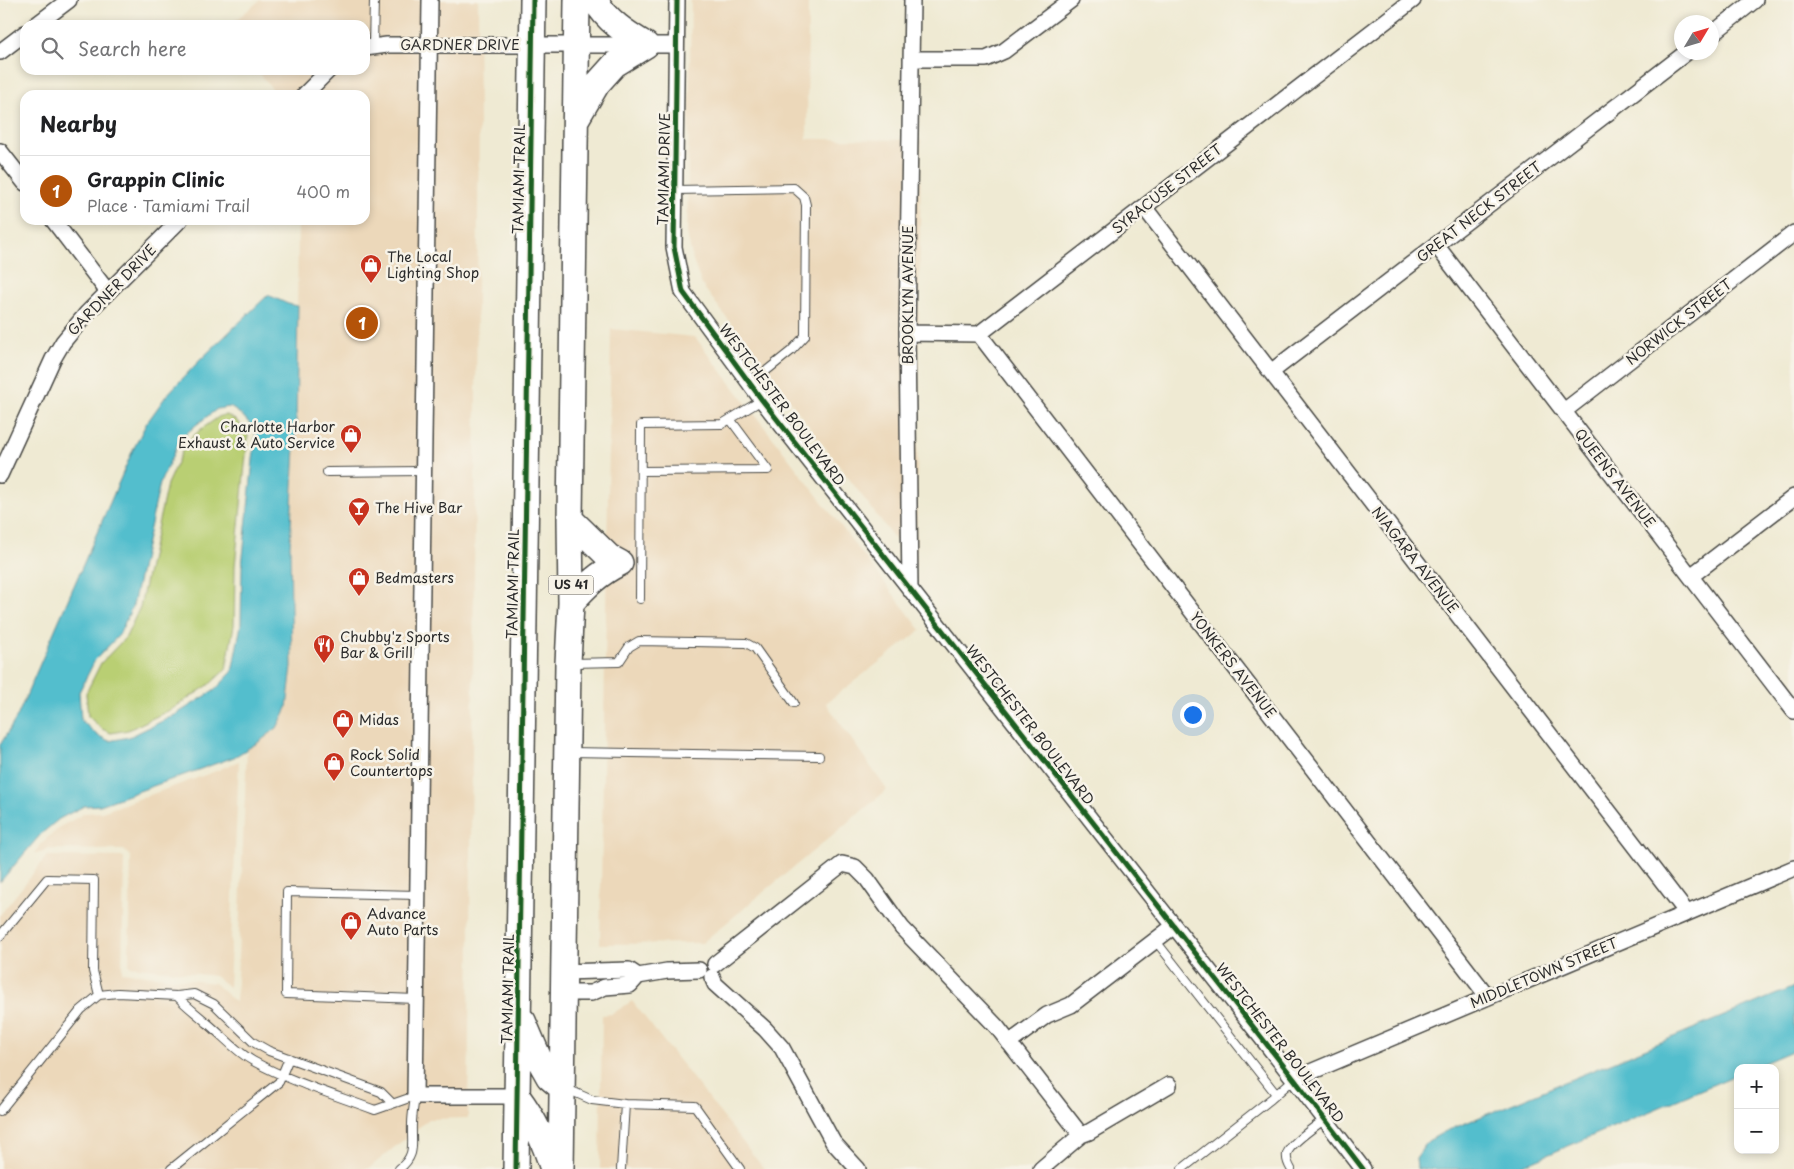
<!DOCTYPE html>
<html lang="en">
<head>
<meta charset="utf-8">
<style>
  body { margin:0; font-family:"Playpen Sans",sans-serif; background:#f6f6f6; color:#202124 }
  .controls { position:absolute; right:15px; bottom:15px; display:grid; overflow:hidden; border-radius:10px; box-shadow:0 2px 8px #0003 }
  .controls button { width:45px; height:45px; display:grid; place-items:center; padding:0; border:0; border-bottom:1px solid #e0e0e0; background:#fff; color:#202124; font:25px sans-serif }
  .compass { position:absolute; left:1674px; top:15px; width:45px; height:45px; border-radius:50%; background:#fff; box-shadow:0 2px 8px #0003; rotate:52deg }
  .you { position:absolute; left:1192px; top:714px; width:18px; height:18px; margin:-12px; border:4px solid #fff; border-radius:50%; background:#1a73e8; box-shadow:0 0 0 8px #1a73e833 }
  .badge { display:grid; place-items:center; width:32px; height:32px; border-radius:50%; background:#b45309; color:#fff; font-size:16px; font-weight:700 }
  .pin { position:absolute; translate:-50% -50%; border:2px solid #fff; box-shadow:0 1px 5px #0006 }
  .list { margin:0; padding:0; list-style:none }
  h2 { display:flex; justify-content:space-between; align-items:center; height:65px; margin:0; padding:0 20px; font-size:21px }
  h2 small { font-size:16px; font-weight:400; color:#757577 }
  .list li { display:grid; grid-template-columns:32px 1fr auto; gap:15px; align-items:center; box-sizing:border-box; height:70px; padding:0 20px; border-top:1px solid #e0e0e0 }
  .list b { display:block; font-size:19px; white-space:nowrap }
  .list p { margin:0; font-size:16px; white-space:nowrap; color:#757577 }
  .list em { font-size:16px; font-style:normal; color:#757577 }
  .icon { flex:none; width:28px; height:28px; fill:none; stroke:currentColor; stroke-width:2; stroke-linecap:round; stroke-linejoin:round }
  .map { position:relative; flex:none; width:1794px; height:1169px; overflow:hidden }
  .search { position:absolute; background:#fff; box-shadow:0 2px 8px #0003; left:20px; top:20px; width:350px; height:55px; display:flex; align-items:center; gap:12px; box-sizing:border-box; padding:0 18px; border-radius:15px; color:#757577; font-size:19px }
  .panel { position:absolute; background:#fff; box-shadow:0 2px 8px #0003; left:20px; top:90px; width:350px; height:135px; border-radius:15px }
  .map>svg:first-child { display:block }
  .built { fill:#ecd8ba }
  .green { fill:#b9cf73; stroke:#727d4f }
  .water { fill:#52becd; stroke:#3e747c; fill-rule:evenodd }
  .lines { fill:none; stroke-linecap:round; stroke-linejoin:round }
  .lane-casing { stroke:#484844; stroke-width:10 }
  .street-casing { stroke:#484844; stroke-width:18 }
  .primary-casing { stroke:#484844; stroke-width:28 }
  .lane { stroke:#fff; stroke-width:8 }
  .street { stroke:#fff; stroke-width:15 }
  .primary { stroke:#fff; stroke-width:25 }
  .cycleway-casing { stroke:#f7f3e8; stroke-width:8 }
  .cycleway { stroke:#1b5e20; stroke-width:5 }
  .labels { text-anchor:middle; stroke-width:5; stroke-linejoin:round; paint-order:stroke }
  .shield { fill:#f7f3e8; stroke:#686764; stroke-width:1 }
  .shield-label { font-size:12px; font-weight:bold; fill:#2b2b2b }
  .street-label { font-size:14px; fill:#2b2b2b; stroke:#f7f3e8 }
  .poi-label { font-size:14px; fill:#2b2b2b; stroke:#f7f3e8; text-anchor:start }
</style>
</head>
<body>
<div class="map">
<svg width="1794" height="1169" viewBox="0 0 1794 1169">
  <rect width="100%" height="100%" fill="#f7f3e8"/>
  <filter id="ink" filterUnits="userSpaceOnUse"><feTurbulence type="fractalNoise" baseFrequency=".02" numOctaves="2"/><feDisplacementMap in="SourceGraphic" scale="10" xChannelSelector="R" yChannelSelector="G"/><feConvolveMatrix kernelMatrix="1 2 1 2 8 2 1 2 1" color-interpolation-filters="sRGB"/></filter>
  <filter id="wash" filterUnits="userSpaceOnUse"><feTurbulence type="fractalNoise" baseFrequency=".0096" numOctaves="4" result="noise"/><feDisplacementMap in="SourceGraphic" scale="20" xChannelSelector="R" yChannelSelector="G"/><feGaussianBlur stdDeviation="1.12" result="paint"/><feColorMatrix in="noise" values="0 0 0 0 0 0 0 0 0 0 0 0 0 0 0 0 0 1.4 0 .05"/><feComposite in="paint" operator="in"/></filter>
  <g filter="url(#wash)">
    <rect width="100%" height="100%" fill="#efead3"/>
    <path class="built" d="M260 0H478L479 120 468 1118 429 1119 368 1169H0V915L47 856 124 857 122 972 214 983 236 1003 247 749 277 727 287 708 292 666 290 547 296 426 298 220H365V95H277L257 70H365V25H230Z
      M691 0H808L807 139 921 140 916 567 702 285 693 261 687 233Z
      M611 329 695 337 921 630 826 703 887 790 702 943 600 944Z
      M239 761 229 987 215 976 129 966 131 857 124 850 48 849 41 853H34L46 839 63 825 85 813 102 812 211 773Z
      M632 1001 764 1169H600L602 1015 612 1014Z"/>
    <path class="green" d="M227 415 237 421 248 434 235 566 234 625 226 669 210 684 172 709 128 730 111 733 102 729 88 716 86 693 101 663 126 637 140 607 167 484 186 443 200 430 220 416Z"/>
    <path class="water" d="M268 295 288 304 298 306 296 426 290 547 292 666 287 708 277 728 259 742 234 757 100 805 84 806 59 819 41 834 0 882V745L17 717 132 452 146 424 166 396 200 360ZM230 407 242 415 256 431 242 566 241 625 232 672 215 690 175 715 129 737 109 741 97 735 81 720 79 692 95 660 119 635 133 605 160 483 180 439 196 425 217 409Z
      M1794 987V1050L1752 1068H1738V1074L1514 1169H1417L1416 1158 1428 1141 1444 1132Z"/>
  </g>
  <g filter="url(#ink)">
    <g class="lines">
      <g class="lane-casing">
        <path id="lane" d="M373 46 374 0
          M674 190 794 188 804 197 806 205 805 336 791 351 751 383
          M641 471 768 470 730 419
          M327 472 423 471
          M640 599 641 425 722 424 762 400
          M570 663 619 662 629 647 639 641 746 643 755 648 794 703
          M569 752 819 756
          M0 936 47 879 94 880 93 971 99 995
          M1155 940 1276 1094
          M177 996C186 1006 196 1013 206 1022 222 1035 235 1051 253 1061 291 1082 335 1095 375 1110L415 1096C414 1105 412 1115 412 1124 411 1144 417 1155 399 1169
          M416 999 286 994 287 892 418 895
          M567 1089 592 1100 625 1104 695 1106 740 1169
          M0 1111 81 1010 99 995 118 993 177 996 194 994 214 1004 253 1042 269 1051 381 1092 392 1103
          M171 1169 279 1082 289 1058
          M621 1169 625 1104
          M1182 1169 1271 1099 1294 1079
          M1291 1169C1288 1164 1286 1160 1287 1154 1289 1144 1316 1126 1325 1119"/>
      </g>
      <g class="street-casing">
        <path id="street" d="M430 0 415 1096H517
          M677 0 674 247 683 292 762 400 1294 1079 1363 1169
          M36 25 69 0
          M1712 34 1755 0
          M365 48 387 45H676
          M0 52 25 33
          M911 59H986L1004 51 1071 0
          M304 95 329 70
          M0 151 25 183
          M1144 207 1687 913
          M53 220 108 292
          M1436 245 1794 711
          M907 333 979 334 1413 0
          M979 334 1488 997
          M1271 372 1687 52
          M1564 411 1794 233
          M0 475 53 359 63 342 87 313 180 220
          M1691 576 1794 497
          M910 590 907 333 912 0
          M715 964 842 864 855 867 867 879 902 928 997 1027 1081 1135 1041 1169
          M564 972 629 970 638 976
          M712 977 715 984 765 1029 782 1048 833 1142 858 1169
          M564 993H591L605 987 630 985 638 976 667 971 699 970
          M1009 1043 1047 1015 1071 1005 1174 926
          M1294 1079 1794 868
          M1081 1135 1089 1132 1169 1085"/>
      </g>
      <g class="primary-casing">
        <path id="primary" d="M577 118 597 84 615 64 646 45C626 33 607 21 595 0
          M570 519 609 557 620 563
          M571 603C585 587 599 573 620 563
          M523 1021 540 1061 549 1077 562 1088
          M517 1096C535 1120 544 1141 553 1169
          M516 1169 533 0
          M561 1169 568 663 571 603 570 519 577 0"/>
      </g>
      <use href="#lane" class="lane"/>
      <use href="#street" class="street"/>
      <use href="#primary" class="primary"/>
      <g class="cycleway-casing">
        <path id="cycleway" d="M677 0 674 247 683 292 762 400 1294 1079 1363 1169
          M516 1169 533 0"/>
      </g>
      <use href="#cycleway" class="cycleway"/>
    </g>
  </g>
  <defs>
    <g id="shop-pin" transform="scale(1.125)"><path d="M0 17L-7.5 6A9.5 9.5 0 1 1 7.5 6Z" fill="#c8321e" stroke="#f7f3e8"/><path d="M-5-2.5h2.3a2.7 3.5 0 0 1 5.4 0H5L5.5 6h-11ZM-1.5-2.5h3a1.5 2.3 0 0 0-3 0Z" fill="#fff"/></g>
    <g id="bar-pin" transform="scale(1.125)"><path d="M0 17L-7.5 6A9.5 9.5 0 1 1 7.5 6Z" fill="#c8321e" stroke="#f7f3e8"/><path d="M-6-5H6L.8 .8V4.5H3.5V6h-7V4.5H-.8V.8Z" fill="#fff"/></g>
    <g id="restaurant-pin" transform="scale(1.125)"><path d="M0 17L-7.5 6A9.5 9.5 0 1 1 7.5 6Z" fill="#c8321e" stroke="#f7f3e8"/><path d="M-5-6h1v4h1v-4h1v4h1v-4h1v5L-1.5 .5V6h-2V.5L-5-1ZM5-6V6H3V1.5H1.5Q1.5-4 5-6Z" fill="#fff"/></g>
  </defs>
  <g fill-rule="evenodd">
    <use href="#shop-pin" x="371" y="265"/>
    <use href="#shop-pin" x="351" y="435"/>
    <use href="#bar-pin" x="359" y="508"/>
    <use href="#shop-pin" x="359" y="578"/>
    <use href="#restaurant-pin" x="324" y="645"/>
    <use href="#shop-pin" x="343" y="720"/>
    <use href="#shop-pin" x="334" y="763"/>
    <use href="#shop-pin" x="351" y="922"/>
  </g>
  <g class="labels">
    <rect class="shield" x="548.5" y="575.5" width="45" height="19" rx="4"/>
    <g class="shield-label">
      <text x="571" y="589">US 41</text>
    </g>
    <g class="street-label">
      <text x="460" y="50">GARDNER DRIVE</text>
      <text transform="translate(664 169) rotate(-89)" y="5">TAMIAMI DRIVE</text>
      <text transform="translate(519 179) rotate(-89)" y="5">TAMIAMI TRAIL</text>
      <text transform="translate(1167 189) rotate(-38)" y="5">SYRACUSE STREET</text>
      <text transform="translate(1479 212) rotate(-38)" y="5">GREAT NECK STREET</text>
      <text transform="translate(112 290) rotate(-46)" y="5">GARDNER DRIVE</text>
      <text transform="translate(908 295) rotate(-90)" y="5">BROOKLYN AVENUE</text>
      <text transform="translate(1679 322) rotate(-38)" y="5">NORWICK STREET</text>
      <text transform="translate(782 405) rotate(53)" y="5">WESTCHESTER BOULEVARD</text>
      <text transform="translate(1615 478) rotate(52)" y="5">QUEENS AVENUE</text>
      <text transform="translate(1415 560) rotate(52)" y="5">NIAGARA AVENUE</text>
      <text transform="translate(513 584) rotate(-89)" y="5">TAMIAMI TRAIL</text>
      <text transform="translate(1233 665) rotate(52)" y="5">YONKERS AVENUE</text>
      <text transform="translate(1030 725) rotate(52)" y="5">WESTCHESTER BOULEVARD</text>
      <text transform="translate(1544 973) rotate(-23)" y="5">MIDDLETOWN STREET</text>
      <text transform="translate(508 989) rotate(-89)" y="5">TAMIAMI TRAIL</text>
      <text transform="translate(1280 1043) rotate(52)" y="5">WESTCHESTER BOULEVARD</text>
    </g>
    <g class="poi-label">
      <text x="387" y="262">The Local<tspan x="387" dy="16">Lighting Shop</tspan></text>
      <text x="335" y="432" text-anchor="end">Charlotte Harbor<tspan x="335" dy="16">Exhaust &amp; Auto Service</tspan></text>
      <text x="375" y="513">The Hive Bar</text>
      <text x="375" y="583">Bedmasters</text>
      <text x="340" y="642">Chubby'z Sports<tspan x="340" dy="16">Bar &amp; Grill</tspan></text>
      <text x="359" y="725">Midas</text>
      <text x="350" y="760">Rock Solid<tspan x="350" dy="16">Countertops</tspan></text>
      <text x="367" y="919">Advance<tspan x="367" dy="16">Auto Parts</tspan></text>
    </g>
  </g>
</svg>
<div class="controls">
<button>+</button>
<button>−</button>
</div>
<svg class="compass" viewBox="-18 -18 36 36"><path d="M0-13l5 13h-10z" fill="#e53935"/><path d="M0 13l5-13h-10z" fill="#757577"/></svg>
<div class="you"></div>
<div class="pin badge" style="left:362px;top:323px">1</div>
<div class="search"><svg class="icon" aria-label="search" viewBox="0 0 24 24"><circle cx="10" cy="10" r="6"/><path d="M15 15l6 6"/></svg>Search here</div>
<section class="panel">
<h2>Nearby<small></small></h2>
<ul class="list">
<li><span class="badge">1</span><div><b>Grappin Clinic</b><p>Place · Tamiami Trail</p></div><em>400 m</em></li>
</ul>
</section>
</div>
</body>
</html>
